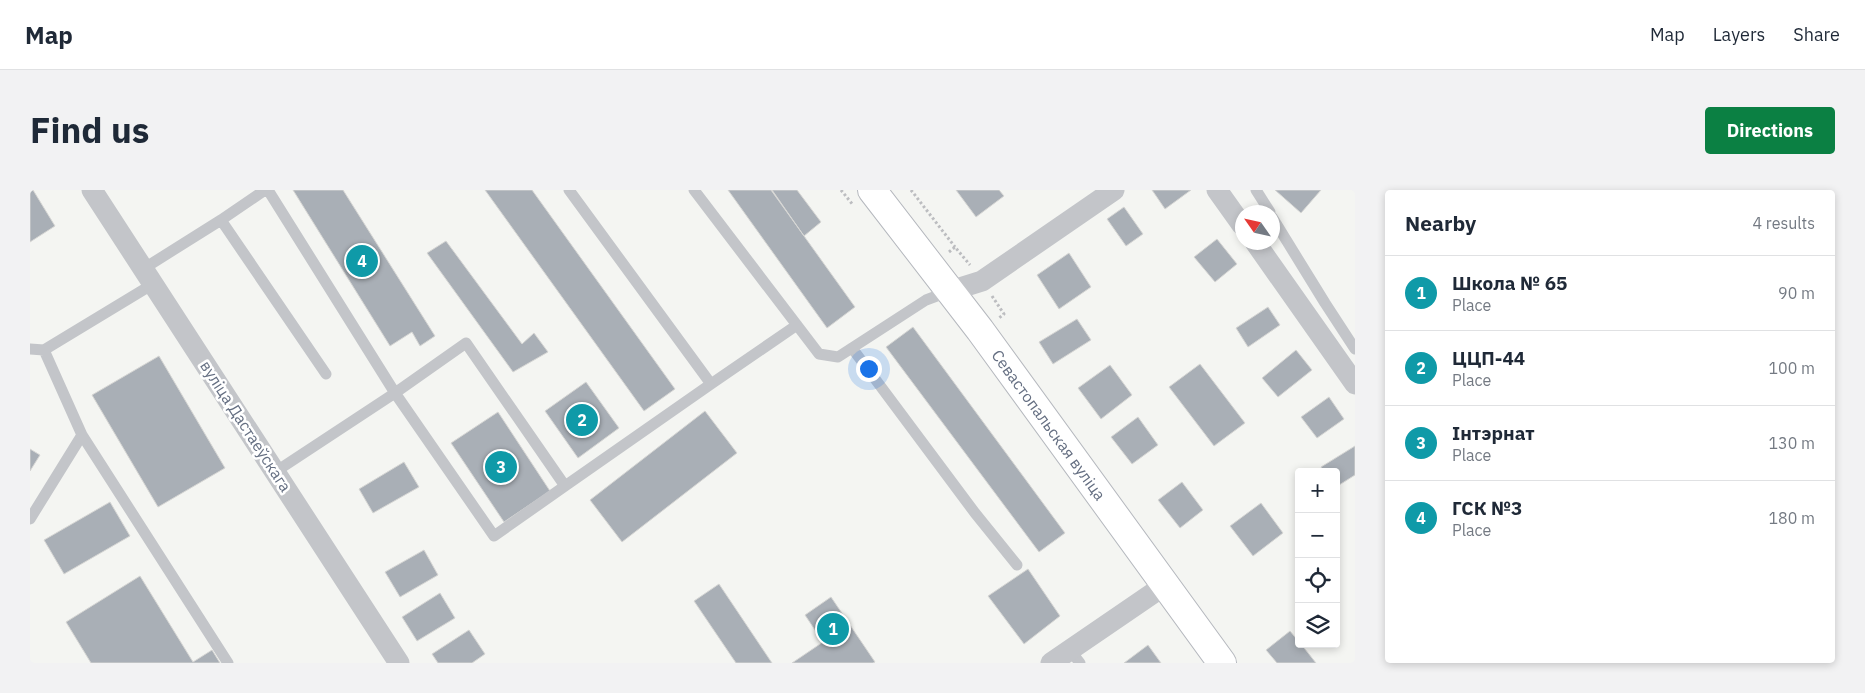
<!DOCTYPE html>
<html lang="en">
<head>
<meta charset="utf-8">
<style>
  body { margin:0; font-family:"IBM Plex Sans",sans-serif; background:#f2f2f3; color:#1f2937 }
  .controls { position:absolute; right:15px; bottom:15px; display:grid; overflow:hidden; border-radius:5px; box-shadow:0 2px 8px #0003 }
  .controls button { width:45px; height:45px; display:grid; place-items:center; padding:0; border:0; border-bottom:1px solid #e0e1e3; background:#fff; color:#1f2937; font:25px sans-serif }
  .compass { position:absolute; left:1205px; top:15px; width:45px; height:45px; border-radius:50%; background:#fff; box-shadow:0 2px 8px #0003; rotate:304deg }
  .you { position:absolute; left:838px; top:178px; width:18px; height:18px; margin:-12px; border:4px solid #fff; border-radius:50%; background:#1a73e8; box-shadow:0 0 0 8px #1a73e833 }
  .badge { display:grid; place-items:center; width:32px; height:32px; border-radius:50%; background:#0b8043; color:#fff; font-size:16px; font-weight:700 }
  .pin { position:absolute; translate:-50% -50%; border:2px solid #fff; box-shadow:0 1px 5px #0006 }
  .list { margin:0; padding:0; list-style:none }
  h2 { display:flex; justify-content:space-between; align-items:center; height:65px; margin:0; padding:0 20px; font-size:21px }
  h2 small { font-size:16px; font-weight:400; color:#747a83 }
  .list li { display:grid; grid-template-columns:32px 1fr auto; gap:15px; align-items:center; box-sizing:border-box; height:75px; padding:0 20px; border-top:1px solid #e0e1e3 }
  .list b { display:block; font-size:19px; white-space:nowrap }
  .list p { margin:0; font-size:16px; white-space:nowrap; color:#747a83 }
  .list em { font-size:16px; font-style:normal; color:#747a83 }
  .icon { flex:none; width:28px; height:28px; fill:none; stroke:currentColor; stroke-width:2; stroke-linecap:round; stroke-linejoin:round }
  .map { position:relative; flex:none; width:1325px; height:473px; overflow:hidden; border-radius:5px }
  header { display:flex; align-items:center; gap:30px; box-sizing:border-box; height:70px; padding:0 25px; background:#fff; border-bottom:1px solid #e0e1e3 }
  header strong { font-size:24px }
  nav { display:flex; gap:28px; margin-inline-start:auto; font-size:18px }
  .intro { display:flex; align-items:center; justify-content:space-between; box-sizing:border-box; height:120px; padding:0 30px }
  h1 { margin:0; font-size:35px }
  .button { padding:12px 22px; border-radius:5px; background:#0b8043; color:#fff; font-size:18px; font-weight:700 }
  main { display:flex; gap:30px; padding:0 30px }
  aside { flex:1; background:#fff; border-radius:5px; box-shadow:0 2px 8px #0003 }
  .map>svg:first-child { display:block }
  .building { fill:#a9afb6; stroke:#d6d6d4 }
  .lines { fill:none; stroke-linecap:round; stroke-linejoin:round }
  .secondary-casing { stroke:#b5b8be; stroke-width:30 }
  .path { stroke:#bcbdc0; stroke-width:3; stroke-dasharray:2.5 2.5; stroke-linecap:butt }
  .lane { stroke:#c3c5c9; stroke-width:11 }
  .street { stroke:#c3c5c9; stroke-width:21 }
  .secondary { stroke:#fff; stroke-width:28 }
  .labels { text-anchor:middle; stroke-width:5; stroke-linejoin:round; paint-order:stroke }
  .street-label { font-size:16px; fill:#656f82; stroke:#fff }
</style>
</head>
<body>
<header>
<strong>Map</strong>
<nav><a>Map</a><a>Layers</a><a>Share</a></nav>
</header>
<div class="intro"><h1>Find us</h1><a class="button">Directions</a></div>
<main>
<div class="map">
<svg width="1325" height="473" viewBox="0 0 1325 473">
  <rect width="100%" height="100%" fill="#f4f5f2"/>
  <path class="building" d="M0 0H3L25 36 0 52Z
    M263 0H313L405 146 390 156 382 142 360 156Z
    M455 0H502L645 199 614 221Z
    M698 0H741L825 117 797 138Z
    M742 0H767L791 32 774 46Z
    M926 0H969L974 6 946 27Z
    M1122 0H1161L1135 19Z
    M1245 0H1291L1271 23Z
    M1094 17 1113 44 1096 56 1077 29Z
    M1187 49 1207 74 1185 92 1164 67Z
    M416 51 492 154 504 143 518 162 483 182 397 63Z
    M1039 63 1061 97 1029 119 1007 85Z
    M1238 117 1250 135 1218 157 1206 138Z
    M1047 129 1061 150 1023 174 1009 152Z
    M883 137 1035 343 1009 362 856 157Z
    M1266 160 1282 180 1248 207 1232 188Z
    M129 166 195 278 128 317 62 205Z
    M1170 174 1215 233 1184 256 1139 197Z
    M1080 175 1102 205 1071 229 1048 198Z
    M556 192 589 238 548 268 515 221Z
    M1299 207 1314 229 1287 248 1271 227Z
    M675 221 707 263 592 352 560 310Z
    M468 222 520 301 474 332 421 253Z
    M1108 227 1128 255 1102 274 1081 247Z
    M1325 256V285L1306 297V282H1294L1291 277Z
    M0 259 10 265 0 281Z
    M374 272 389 297 343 323 329 299Z
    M1152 292 1173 320 1150 338 1128 310Z
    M80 312 100 346 34 384 14 350Z
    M1231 313 1253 343 1223 366 1200 336Z
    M394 360 408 385 370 407 355 382Z
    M998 379 1030 426 994 454 958 406Z
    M110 386 163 472 182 460 190 473H61L36 432Z
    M689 394 742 473H706L664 411Z
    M410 403 425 428 387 451 372 427Z
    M801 407 845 472 843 473H762L793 452 775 425Z
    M439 440 455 464 442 473H408L402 464Z
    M1260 441 1269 452V454H1271L1286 473H1247L1236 460Z
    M1118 455 1131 473H1094Z"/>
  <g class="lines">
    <g class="secondary-casing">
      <g id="secondary">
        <path id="s1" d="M842 0 950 140 1192 473"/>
      </g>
    </g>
    <path class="path" d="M811 0 823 15
      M881 0 925 57
      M919 62 925 57 940 75
      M962 106 974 124 969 128"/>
    <path class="lane" d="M238 0 365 203 464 346 535 296 436 153 365 203 245 282
      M539 0 681 194
      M664 0 789 164 808 167 896 110 920 101
      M1226 0 1240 22
      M1242 27 1295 113 1325 159
      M191 30 296 184
      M113 79 191 30 235 0
      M822 158 945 323 987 375
      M0 159 14 160
      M52 245 198 473
      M535 296 681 194 767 135
      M0 329 52 245 14 160 123 94
      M1040 460 1050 473"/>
    <path class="street" d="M62 0 369 473
      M1187 0 1212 35
      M1225 52 1325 194
      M920 101 952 91 1084 0
      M1021 473 1135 395"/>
    <use href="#secondary" class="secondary"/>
  </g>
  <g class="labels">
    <g class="street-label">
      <text dy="6" stroke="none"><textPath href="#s1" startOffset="294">Севастопальская вуліца</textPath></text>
      <text transform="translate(216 236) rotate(57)" y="6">вуліца Дастаеўскага</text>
    </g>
  </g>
</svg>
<div class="controls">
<button>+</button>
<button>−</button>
<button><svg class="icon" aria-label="locate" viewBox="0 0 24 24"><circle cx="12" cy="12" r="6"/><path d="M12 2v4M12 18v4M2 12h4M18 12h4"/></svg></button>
<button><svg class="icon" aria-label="layers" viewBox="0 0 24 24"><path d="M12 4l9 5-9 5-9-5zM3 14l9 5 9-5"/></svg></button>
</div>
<svg class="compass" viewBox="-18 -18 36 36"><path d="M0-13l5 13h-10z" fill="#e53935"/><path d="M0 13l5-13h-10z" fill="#747a83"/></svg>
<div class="you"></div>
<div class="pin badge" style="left:803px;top:439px;background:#0f9aa8">1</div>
<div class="pin badge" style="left:552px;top:230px;background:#0f9aa8">2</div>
<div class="pin badge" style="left:471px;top:277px;background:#0f9aa8">3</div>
<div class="pin badge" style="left:332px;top:71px;background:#0f9aa8">4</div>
</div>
<aside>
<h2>Nearby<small>4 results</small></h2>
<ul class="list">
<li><span class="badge" style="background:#0f9aa8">1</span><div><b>Школа № 65</b><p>Place</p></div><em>90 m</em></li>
<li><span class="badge" style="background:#0f9aa8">2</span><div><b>ЦЦП-44</b><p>Place</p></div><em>100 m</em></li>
<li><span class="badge" style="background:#0f9aa8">3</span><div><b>Інтэрнат</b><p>Place</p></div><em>130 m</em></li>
<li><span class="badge" style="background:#0f9aa8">4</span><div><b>ГСК №3</b><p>Place</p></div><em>180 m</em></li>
</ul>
</aside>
</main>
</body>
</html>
